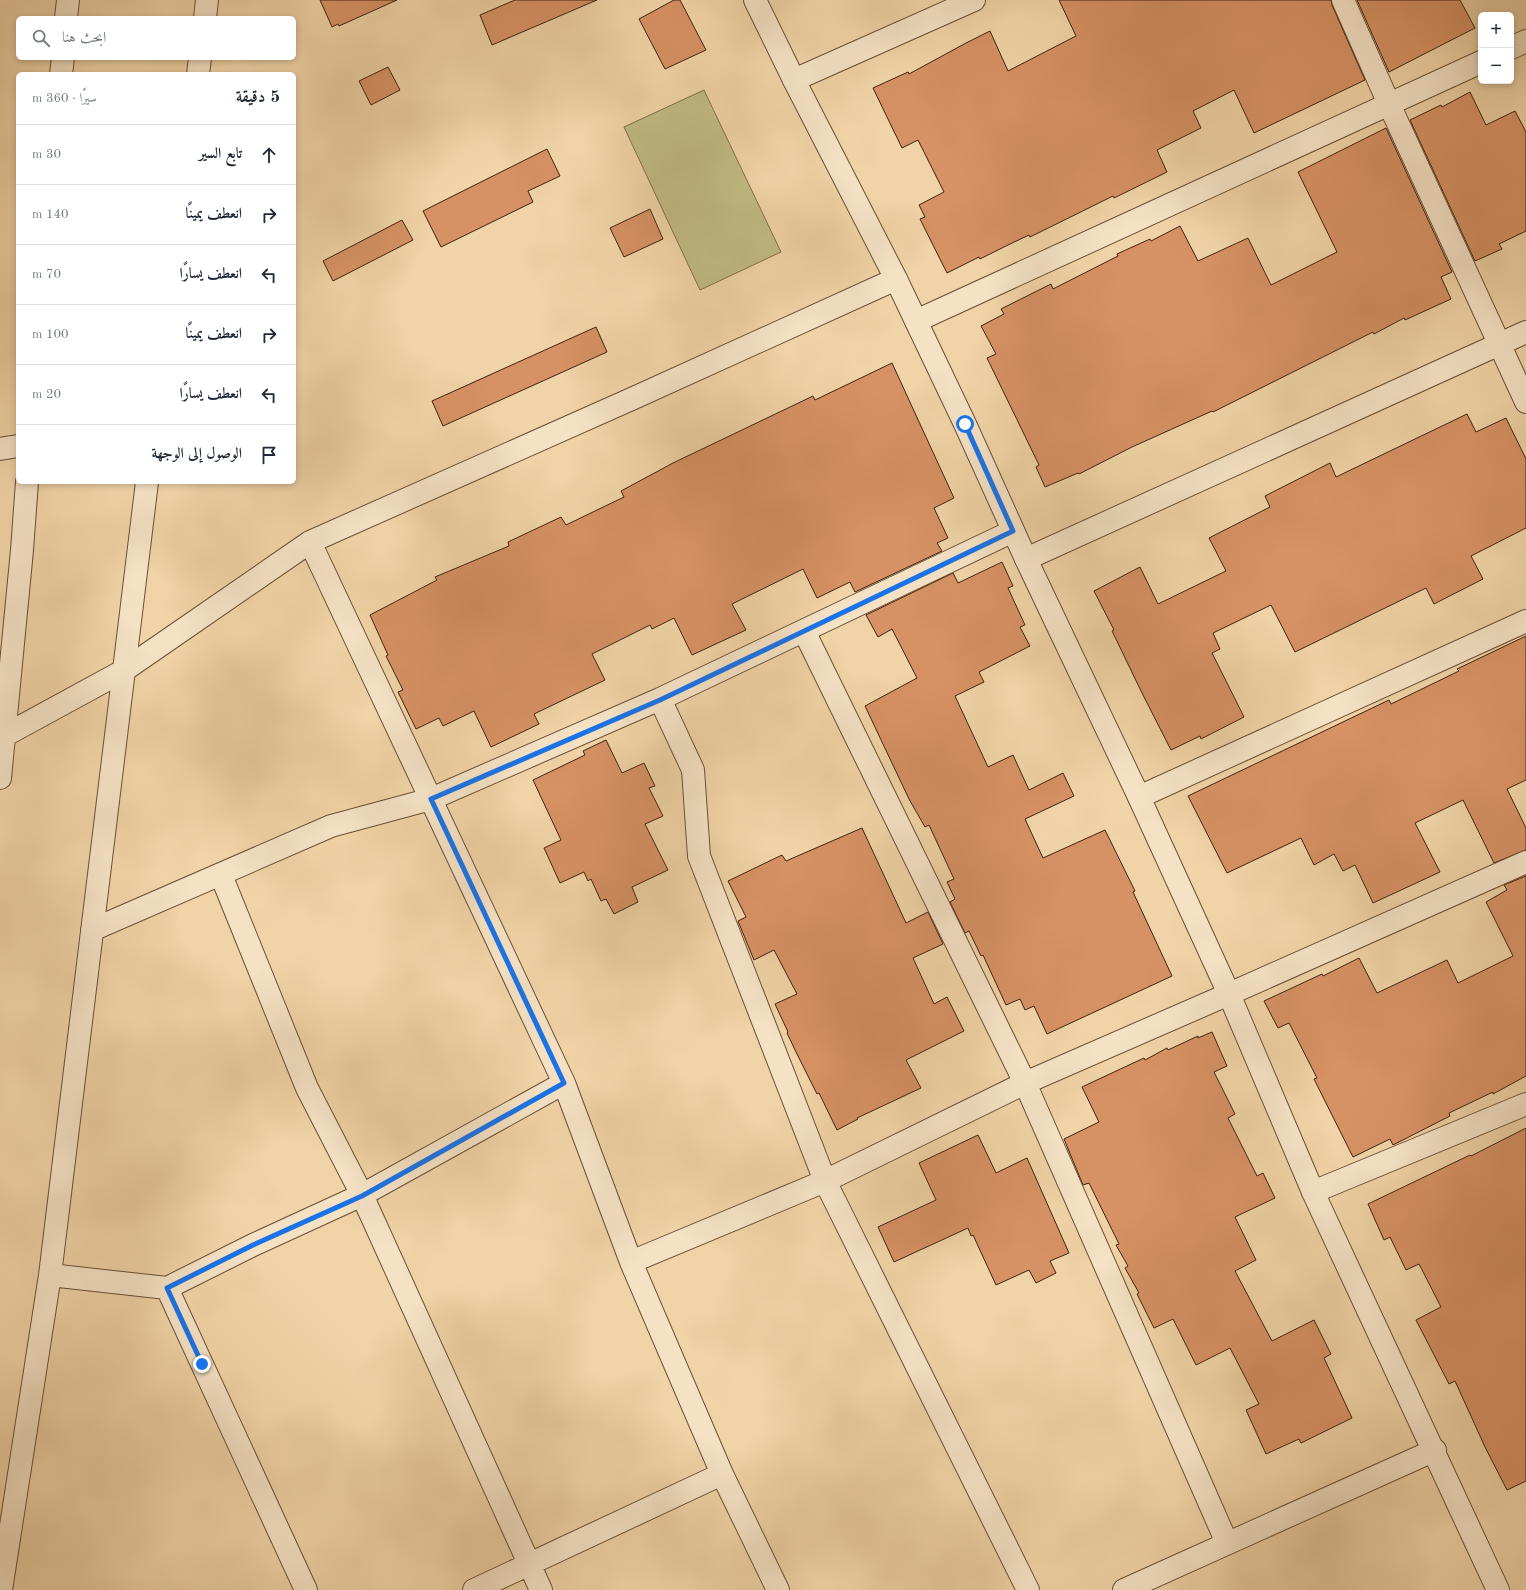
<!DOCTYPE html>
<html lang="ar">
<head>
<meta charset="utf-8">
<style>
  body { margin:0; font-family:"Old Standard TT",Amiri,serif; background:#f2f2f3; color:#1f2937; direction:rtl }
  .controls { position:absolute; right:12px; top:12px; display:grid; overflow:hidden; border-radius:6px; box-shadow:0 2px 6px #0003 }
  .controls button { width:36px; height:36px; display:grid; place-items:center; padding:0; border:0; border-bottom:1px solid #e0e1e3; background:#fff; color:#1f2937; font:20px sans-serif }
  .stop { position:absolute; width:12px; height:12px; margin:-9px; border:3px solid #1a73e8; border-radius:50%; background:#fff }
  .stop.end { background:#1a73e8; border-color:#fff; box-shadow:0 1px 4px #0008 }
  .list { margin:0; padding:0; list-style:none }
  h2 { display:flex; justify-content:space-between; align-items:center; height:52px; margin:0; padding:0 16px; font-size:17px }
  h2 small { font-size:13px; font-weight:400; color:#747a83 }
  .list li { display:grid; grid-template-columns:26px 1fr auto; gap:12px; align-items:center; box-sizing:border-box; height:60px; padding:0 16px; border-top:1px solid #e0e1e3 }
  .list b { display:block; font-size:15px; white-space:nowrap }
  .list em { font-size:13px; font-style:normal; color:#747a83 }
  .icon { flex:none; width:22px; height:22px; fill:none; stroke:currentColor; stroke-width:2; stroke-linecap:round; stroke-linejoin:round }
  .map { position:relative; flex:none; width:1526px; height:1590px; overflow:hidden; direction:ltr }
  .search { position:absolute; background:#fff; box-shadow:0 2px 6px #0003; left:16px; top:16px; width:280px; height:44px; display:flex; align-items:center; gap:10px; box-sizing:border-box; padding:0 14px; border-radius:6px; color:#747a83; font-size:15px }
  .panel { position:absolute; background:#fff; box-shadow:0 2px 6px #0003; left:16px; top:72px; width:280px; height:412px; border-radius:6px; direction:rtl }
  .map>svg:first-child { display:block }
  .green { fill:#c1ba82; stroke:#806e49 }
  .building { fill:#d69164; stroke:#3e2310 }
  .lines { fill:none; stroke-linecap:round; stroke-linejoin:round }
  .minor-casing { stroke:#6a4f36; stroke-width:24 }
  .tertiary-casing { stroke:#6a4f36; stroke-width:24 }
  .minor { stroke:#f5e2c5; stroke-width:22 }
  .tertiary { stroke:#f5e2c5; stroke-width:22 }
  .route { stroke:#1a73e8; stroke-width:5 }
</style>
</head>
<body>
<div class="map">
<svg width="1526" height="1590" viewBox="0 0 1526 1590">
  <rect width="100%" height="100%" fill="#f0d3a6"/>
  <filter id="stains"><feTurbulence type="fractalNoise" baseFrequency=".005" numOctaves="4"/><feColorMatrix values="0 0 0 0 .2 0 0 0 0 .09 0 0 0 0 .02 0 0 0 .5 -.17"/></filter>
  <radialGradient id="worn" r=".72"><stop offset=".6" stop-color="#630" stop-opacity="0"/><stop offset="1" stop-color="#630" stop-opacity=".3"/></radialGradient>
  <path class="green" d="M704 90 781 252 700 290 624 127Z"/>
  <path class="building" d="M320 0H397L339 26 338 24 332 27Z
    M515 0H597L492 45 480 15Z
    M674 0H680L706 50 665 69 639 19Z
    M1059 0H1331L1332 5 1365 80 1254 133 1234 90 1193 111 1201 128 1157 150 1167 172 1114 198 1113 196 1030 237 1029 235 1008 245 980 259 979 257 947 273 920 219 925 217 919 205 944 192 918 140 902 148 873 88 908 72 909 74 966 43 990 31 1008 71 1076 36Z
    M1357 0H1460L1475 28 1389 72Z
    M388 67 400 90 371 105 359 81Z
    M1470 92 1486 125 1515 111 1526 132V231L1499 244 1502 249 1475 261 1410 120 1441 105 1442 107Z
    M1386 128 1452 272 1441 277 1451 299 1405 320 1404 318 1374 334 1373 332 1213 412 1212 411 1132 447 1079 474 1078 473 1045 487 1036 467 1039 465 987 358 996 354 981 326 1004 314 1001 309 1051 284 1053 289 1118 256 1117 254 1150 239 1151 241 1180 226 1198 261 1248 238 1271 285 1337 252 1298 172Z
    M547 149 560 176 528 191 533 202 441 247 423 211Z
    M650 209 663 239 624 257 610 228Z
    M402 220 413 240 333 281 323 261Z
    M596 327 607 352 443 426 432 401Z
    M892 363 954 498 934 508 948 538 937 543 942 551 855 592 850 582 817 598 803 569 732 604 746 630 692 655 674 618 652 629 650 625 592 654 605 680 534 714 539 724 491 747 474 711 443 726 439 718 416 729 398 692 403 690 386 656 388 655 370 615 437 580 435 577 509 546 508 542 561 517 566 525 624 497 621 491 673 463 813 396 815 400Z
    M1467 414 1476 432 1506 418 1526 459V528L1471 556 1483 579 1434 604 1426 588 1295 652 1271 605 1213 633 1220 649 1212 653 1244 717 1201 739 1200 736 1171 750 1142 693 1112 631 1114 630 1094 591 1140 567 1158 604 1226 571 1209 538 1270 507 1265 496 1330 463 1336 477Z
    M1002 562 1013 586 1008 588 1025 625 1020 627 1030 646 979 672 984 682 955 696 988 767 1013 755 1029 790 1063 773 1074 796 1025 819 1043 858 1105 830 1135 891 1133 892 1172 976 1047 1034 1034 1006 1025 1010 1020 999 1006 1005 983 955 981 956 969 931 965 933 950 902 955 899 947 882 954 879 929 825 925 827 909 799 865 706 917 678 892 629 878 637 866 615 953 573 958 583Z
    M1526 636V780L1507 789 1526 828V850L1494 863 1463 800 1415 823 1440 872 1373 903 1355 865 1343 871 1334 854 1314 865 1301 838 1227 873 1188 796 1389 700 1391 704 1459 671 1457 669Z
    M606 740 622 773 644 763 655 786 649 788 663 816 645 824 668 870 632 887 638 902 614 914 606 899 601 901 591 879 588 881 584 872 560 883 544 848 561 840 533 780 585 755 583 751Z
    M862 828 906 923 928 912 943 944 913 958 934 1004 947 997 964 1031 906 1060 921 1088 857 1118 858 1119 837 1130 819 1093 817 1094 796 1052 787 1033 788 1032 775 1004 797 994 774 950 754 960 738 921 746 917 728 881 782 855 786 861Z
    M1526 876V1076L1493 1094V1092L1449 1113 1450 1116 1393 1145 1390 1139 1353 1157 1314 1079 1317 1078 1289 1023 1278 1028 1264 1001 1322 974 1323 976 1359 958 1377 993 1447 960 1458 983 1513 956 1486 902 1507 890 1504 885Z
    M1212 1032 1227 1066 1214 1072 1235 1114 1228 1118 1257 1176 1263 1173 1275 1198 1235 1217 1256 1260 1235 1271 1272 1341 1314 1320 1331 1354 1324 1358 1352 1418 1301 1443 1299 1439 1266 1454 1246 1410 1259 1404 1230 1348 1196 1365 1173 1319 1154 1328 1137 1294 1139 1293 1125 1268 1128 1266 1116 1245 1119 1244 1089 1183 1083 1185 1064 1139 1099 1122 1082 1087 1144 1058 1145 1060 1167 1048 1168 1050 1198 1036V1038Z
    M1526 1128V1481L1507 1490 1485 1447 1455 1381 1449 1384 1416 1320 1441 1307 1419 1264 1406 1270 1390 1237 1384 1240 1368 1204 1470 1155 1471 1156Z
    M978 1135 996 1173 1027 1158 1069 1253 1050 1261 1056 1273 1036 1283 1029 1270 996 1285 973 1235 971 1236 968 1228 894 1262 878 1227 936 1200 919 1163Z"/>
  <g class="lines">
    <g class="minor-casing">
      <path id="minor" d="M1343 0 1389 104 1526 402
        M66 18 68 0
        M205 18 207 0
        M1511 48 1526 41
        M61 74 63 58
        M198 74 200 58
        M794 80 974 0
        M916 321 1481 62
        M0 449 18 446
        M310 542 564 1083 631 1262 722 1474 778 1590
        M1026 559 1526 332
        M804 631 1025 1083 1227 1543
        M660 699 693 770 699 856 825 1181 1028 1590
        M0 738 123 671 310 542 636 397 896 279
        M0 778 22 550 27 482
        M1139 797 1526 621
        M221 875 307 1088 362 1195 541 1590
        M92 930 331 826 431 799 660 699 1013 531
        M1313 1192 1526 1104
        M631 1262 825 1181 1025 1083 1229 994 1526 862
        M50 1275 167 1288 253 1245 362 1195 564 1083
        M167 1288 306 1590
        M1 1590 50 1275 147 482
        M474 1590 722 1474
        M1124 1590 1435 1450"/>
    </g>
    <g class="tertiary-casing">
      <path id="tertiary" d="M755 0 794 80 896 279 965 424 1026 559 1139 797 1229 994 1313 1192 1498 1590"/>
    </g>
    <use href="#minor" class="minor"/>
    <use href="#tertiary" class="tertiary"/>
  </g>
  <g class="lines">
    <path class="route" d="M202 1364 167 1288 253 1245 362 1196 564 1083 431 799 660 700 1013 531 965 424"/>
  </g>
  <rect width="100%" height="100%" filter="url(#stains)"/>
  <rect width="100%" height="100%" fill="url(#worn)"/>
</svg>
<div class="controls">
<button>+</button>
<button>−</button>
</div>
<div class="stop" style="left:965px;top:424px"></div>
<div class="stop end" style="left:202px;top:1364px"></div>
<div class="search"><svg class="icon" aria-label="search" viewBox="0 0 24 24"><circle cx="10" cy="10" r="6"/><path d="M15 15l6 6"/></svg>ابحث هنا</div>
<section class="panel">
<h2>5 دقيقة<small>سيرًا · 360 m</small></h2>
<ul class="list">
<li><svg class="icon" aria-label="ahead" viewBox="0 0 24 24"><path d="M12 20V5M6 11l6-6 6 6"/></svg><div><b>تابع السير</b></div><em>30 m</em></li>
<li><svg class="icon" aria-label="right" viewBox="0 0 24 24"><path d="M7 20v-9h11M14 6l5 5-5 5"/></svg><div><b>انعطف يمينًا</b></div><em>140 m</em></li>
<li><svg class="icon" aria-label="left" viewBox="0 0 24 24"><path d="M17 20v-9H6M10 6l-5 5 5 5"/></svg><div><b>انعطف يسارًا</b></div><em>70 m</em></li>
<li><svg class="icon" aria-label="right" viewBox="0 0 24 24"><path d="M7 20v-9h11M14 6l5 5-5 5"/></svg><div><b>انعطف يمينًا</b></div><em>100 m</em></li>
<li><svg class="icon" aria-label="left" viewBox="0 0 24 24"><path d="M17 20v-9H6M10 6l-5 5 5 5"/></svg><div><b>انعطف يسارًا</b></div><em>20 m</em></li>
<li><svg class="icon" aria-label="arrive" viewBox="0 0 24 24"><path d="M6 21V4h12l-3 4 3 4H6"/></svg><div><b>الوصول إلى الوجهة</b></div></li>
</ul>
</section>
</div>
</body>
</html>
